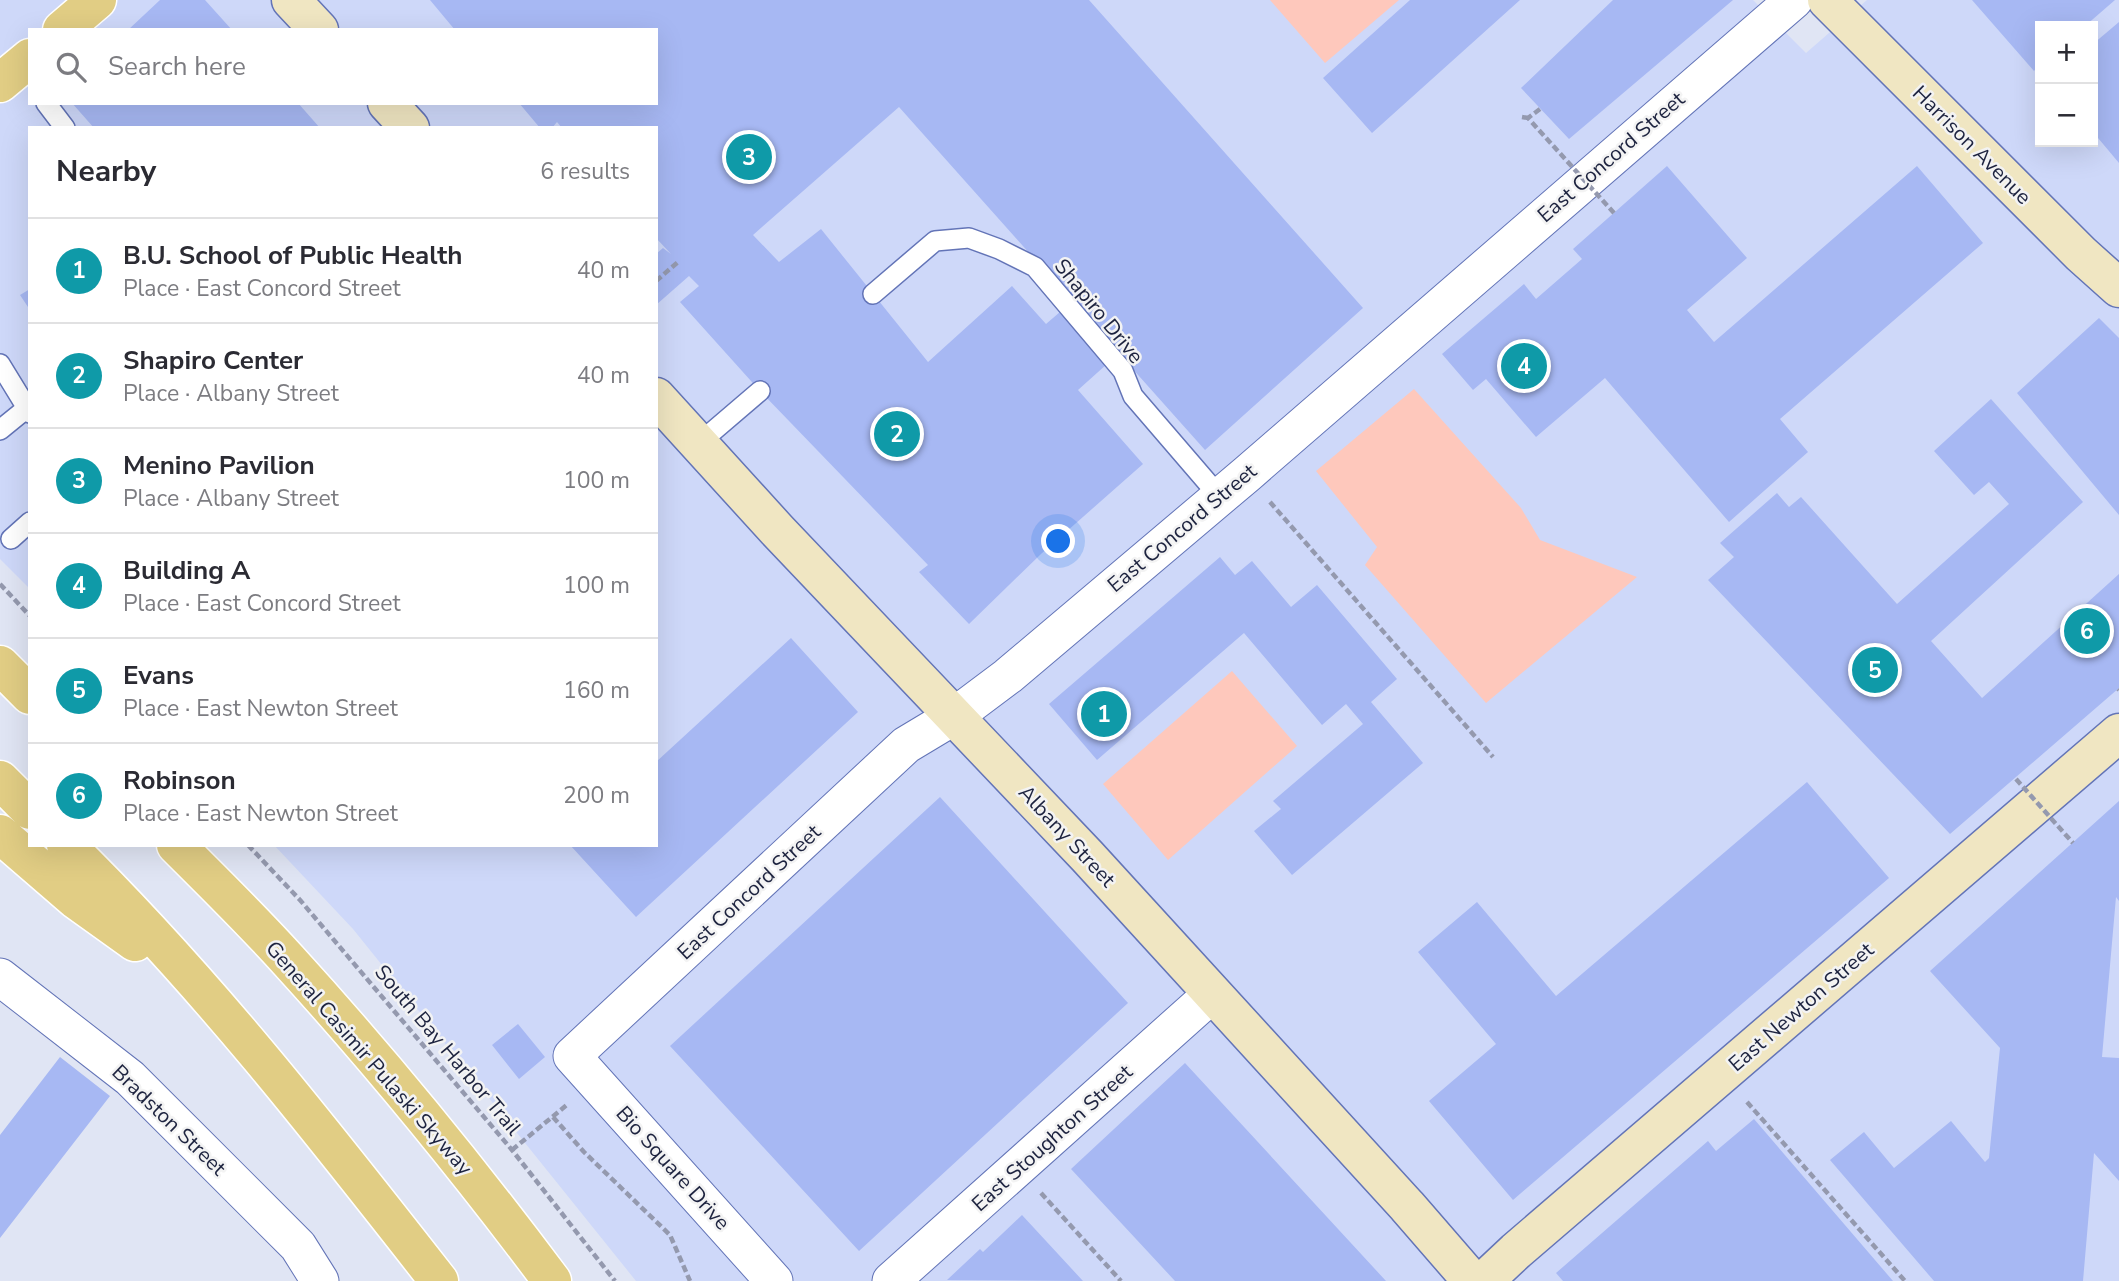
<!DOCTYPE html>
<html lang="en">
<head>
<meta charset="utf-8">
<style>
  body { margin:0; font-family:"Nunito Sans",sans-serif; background:#f7f7f7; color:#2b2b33 }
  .controls { position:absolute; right:21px; top:21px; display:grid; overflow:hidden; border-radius:0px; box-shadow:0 7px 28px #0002 }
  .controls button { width:63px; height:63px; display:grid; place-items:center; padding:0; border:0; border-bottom:2px solid #e1e1e2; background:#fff; color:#2b2b33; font:35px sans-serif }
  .you { position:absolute; left:1059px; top:542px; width:24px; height:24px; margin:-18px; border:5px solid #fff; border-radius:50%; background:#1a73e8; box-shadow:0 0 0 10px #1a73e833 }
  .badge { display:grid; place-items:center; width:46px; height:46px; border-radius:50%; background:#766633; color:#fff; font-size:23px; font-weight:700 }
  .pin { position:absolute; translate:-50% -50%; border:4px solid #fff; box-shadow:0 2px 7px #0006 }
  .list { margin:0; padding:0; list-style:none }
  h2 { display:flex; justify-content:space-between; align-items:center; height:91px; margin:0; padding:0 28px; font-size:30px }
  h2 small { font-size:23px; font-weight:400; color:#7c7c81 }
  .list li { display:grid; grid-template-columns:46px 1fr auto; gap:21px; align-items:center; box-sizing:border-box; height:105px; padding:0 28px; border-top:2px solid #e1e1e2 }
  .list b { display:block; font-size:26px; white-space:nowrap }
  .list p { margin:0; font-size:23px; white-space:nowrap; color:#7c7c81 }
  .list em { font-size:23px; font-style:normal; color:#7c7c81 }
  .icon { flex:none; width:38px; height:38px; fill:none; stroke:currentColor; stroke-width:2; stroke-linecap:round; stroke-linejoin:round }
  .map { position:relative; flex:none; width:2119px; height:1281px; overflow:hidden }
  .search { position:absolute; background:#fff; box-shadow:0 7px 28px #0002; left:28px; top:28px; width:630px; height:77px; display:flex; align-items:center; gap:18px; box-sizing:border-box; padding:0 24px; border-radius:0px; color:#7c7c81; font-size:26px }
  .panel { position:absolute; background:#fff; box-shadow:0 7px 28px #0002; left:28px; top:126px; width:630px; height:721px; border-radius:0px }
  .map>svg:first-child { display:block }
  .built { fill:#ced8f9; fill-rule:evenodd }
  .green { fill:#fec8bc }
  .building { fill:#a7b8f3 }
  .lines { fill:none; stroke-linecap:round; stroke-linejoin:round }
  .lane-casing { stroke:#6374b7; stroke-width:22 }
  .street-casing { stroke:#6374b7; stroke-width:39 }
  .secondary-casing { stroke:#6374b7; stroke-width:41 }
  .primary-casing { stroke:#fff; stroke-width:41 }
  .path { stroke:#9499ae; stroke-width:4.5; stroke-dasharray:7 3.5; stroke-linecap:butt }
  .lane { stroke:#fff; stroke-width:19 }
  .street { stroke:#fff; stroke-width:37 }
  .secondary { stroke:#f0e6c2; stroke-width:38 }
  .primary { stroke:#e1cd84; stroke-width:38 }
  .path-bridge { stroke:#9499ae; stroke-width:4.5; stroke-dasharray:7 3.5; stroke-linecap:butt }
  .labels { text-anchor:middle; stroke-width:5; stroke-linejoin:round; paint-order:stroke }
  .street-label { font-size:21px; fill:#1d233f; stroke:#f3f3f3 }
</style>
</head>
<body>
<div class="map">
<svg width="2119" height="1281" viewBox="0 0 2119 1281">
  <rect width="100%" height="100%" fill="#e0e5f4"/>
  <path class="built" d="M0 0H1753L1806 53 1867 0H2119V1281H636L353 929 274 845H656V128H30V589L0 559ZM2040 26H2093V142H2040ZM30 30H656V103H30Z"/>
  <path class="green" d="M1270 0H1399L1325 63Z
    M1414 389 1521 508 1540 540 1637 577 1486 703 1365 565 1377 547 1316 471Z
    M1232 671 1297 746 1168 860 1103 784Z"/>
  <path class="building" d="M160 0H205L232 30H128Z
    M430 0H1089L1363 308 1205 450 899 107 753 235 779 262 821 229 928 362 1012 286 1046 324 1060 312 1107 364 1078 390 1143 464 1041 554 969 624 919 572 928 565 760 391 680 302 699 286 689 276 656 305V254L663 248 671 254 656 238V128H562L557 122 552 128H540L519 103H656V30H455Z
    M1410 0H1520L1372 133 1323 78Z
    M1613 0H1733L1569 139 1521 88Z
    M1972 0H2115L2085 26H2040V67L2039 65 2034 71Z
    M2119 22V163L2093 132V44Z
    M72 103H298L320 128H94Z
    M1667 166 1747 258 1687 310 1714 342 1917 166 1983 243 1780 419 1808 452 1729 522 1605 378 1536 437 1486 379 1473 390 1442 354 1524 284 1536 299 1582 259 1573 249Z
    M30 289V310L20 295Z
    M2099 318 2119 338V515L2017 393Z
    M1991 399 2083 502 1931 641 1982 698 2119 574V688L1950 834 1708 580 1734 557 1720 543 1777 493 1789 507 1801 497 1897 604 2009 504 1989 482 1974 495 1934 451Z
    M1220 557 1235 575 1252 561 1291 607 1317 585 1397 679 1371 702 1423 763 1292 875 1254 831 1281 809 1273 801 1363 724 1346 704 1322 725 1244 633 1097 760 1049 704Z
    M791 638 858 712 636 917 570 845H656V762Z
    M1807 782 1889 878 1513 1200 1429 1101 1496 1044 1418 952 1477 902 1556 996Z
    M940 797 1128 1003 859 1251 670 1046Z
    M2119 801V901L2116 897 2102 1057 2119 1058V1181L2094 1153 2083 1281H1934L1830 1160 1864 1132 1894 1168 1951 1121 1985 1162 1989 1158 2000 1048 1930 971Z
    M518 1024 545 1057 519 1079 492 1045Z
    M60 1057 110 1096 0 1238V1135Z
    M1185 1063 1386 1281H1175L1071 1169Z
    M1754 1119 1893 1281H1563L1556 1273 1708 1141 1716 1151Z
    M1022 1215 1083 1281 947 1280 980 1249 983 1252Z"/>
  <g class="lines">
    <g class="lane-casing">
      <path id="lane" d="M46 103 65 128
        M873 294 935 241 969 238 999 249 1035 267 1123 371 1133 396 1219 496
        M0 364 30 413
        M0 430 27 408
        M698 444 760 391
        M11 539 30 522"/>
    </g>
    <g class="street-casing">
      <path id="street" d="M0 977 130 1078 298 1246 320 1281
        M774 1281 572 1056 906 745 956 715 1008 676 1247 474 1794 0
        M891 1281 1212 994"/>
    </g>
    <g class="secondary-casing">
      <path id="secondary" d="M291 0 319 30
        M1827 0 2081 254 2119 288
        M387 103 410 128
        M656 397 777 530 1087 856 1407 1206 1472 1281
        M1484 1281 1516 1251 2119 733"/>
    </g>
    <g class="primary-casing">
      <path id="primary" d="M62 30 97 0
        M0 83 30 58
        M0 665 30 695
        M0 780 30 810
        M0 834 75 899 135 942
        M66 845C203 979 321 1130 439 1281
        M176 845C214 883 252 920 288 960 381 1062 469 1170 552 1281"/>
    </g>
    <path class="path" d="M1522 117 1528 118
      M656 281 678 262
      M1270 502 1493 757
      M0 584 30 616
      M2118 689 2119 690
      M248 845 300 900 512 1150 615 1281
      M1747 1102 1905 1281
      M553 1117 584 1152 670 1235 690 1281
      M512 1150 568 1104
      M1041 1193 1121 1281"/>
    <use href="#lane" class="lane"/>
    <use href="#street" class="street"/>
    <use href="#secondary" class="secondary"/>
    <use href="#primary" class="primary"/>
    <path class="path-bridge" d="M1540 109 1528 118 1614 213
      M2016 779 2073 843"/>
  </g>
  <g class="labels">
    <g class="street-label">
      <text transform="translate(1972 145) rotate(45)" y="7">Harrison Avenue</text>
      <text transform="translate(1611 157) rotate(-41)" y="7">East Concord Street</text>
      <text transform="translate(1099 311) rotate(51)" y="7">Shapiro Drive</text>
      <text transform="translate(1182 528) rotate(-40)" y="7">East Concord Street</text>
      <text transform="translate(1067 836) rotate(47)" y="7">Albany Street</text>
      <text transform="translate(749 892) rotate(-43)" y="7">East Concord Street</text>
      <text transform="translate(1801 1007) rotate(-41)" y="7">East Newton Street</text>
      <text transform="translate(448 1050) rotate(50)" y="7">South Bay Harbor Trail</text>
      <text transform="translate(369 1058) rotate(49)" y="7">General Casimir Pulaski Skyway</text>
      <text transform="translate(169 1120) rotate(44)" y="7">Bradston Street</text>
      <text transform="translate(1052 1138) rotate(-42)" y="7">East Stoughton Street</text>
      <text transform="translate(673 1168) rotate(48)" y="7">Bio Square Drive</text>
    </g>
  </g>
</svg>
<div class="controls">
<button>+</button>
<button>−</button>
</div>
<div class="you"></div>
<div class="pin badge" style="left:1104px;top:714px;background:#0f9aa8">1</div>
<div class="pin badge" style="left:897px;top:434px;background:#0f9aa8">2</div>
<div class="pin badge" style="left:749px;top:157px;background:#0f9aa8">3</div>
<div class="pin badge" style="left:1524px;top:366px;background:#0f9aa8">4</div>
<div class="pin badge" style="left:1875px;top:670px;background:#0f9aa8">5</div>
<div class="pin badge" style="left:2087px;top:631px;background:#0f9aa8">6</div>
<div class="search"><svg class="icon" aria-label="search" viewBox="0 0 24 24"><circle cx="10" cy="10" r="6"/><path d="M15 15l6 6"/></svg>Search here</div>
<section class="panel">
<h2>Nearby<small>6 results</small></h2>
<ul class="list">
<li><span class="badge" style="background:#0f9aa8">1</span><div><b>B.U. School of Public Health</b><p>Place · East Concord Street</p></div><em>40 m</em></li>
<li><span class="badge" style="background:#0f9aa8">2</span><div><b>Shapiro Center</b><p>Place · Albany Street</p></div><em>40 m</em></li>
<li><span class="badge" style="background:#0f9aa8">3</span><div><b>Menino Pavilion</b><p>Place · Albany Street</p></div><em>100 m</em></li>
<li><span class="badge" style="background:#0f9aa8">4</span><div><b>Building A</b><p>Place · East Concord Street</p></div><em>100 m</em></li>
<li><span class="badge" style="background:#0f9aa8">5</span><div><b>Evans</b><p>Place · East Newton Street</p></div><em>160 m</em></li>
<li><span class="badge" style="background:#0f9aa8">6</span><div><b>Robinson</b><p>Place · East Newton Street</p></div><em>200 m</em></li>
</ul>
</section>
</div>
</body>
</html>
